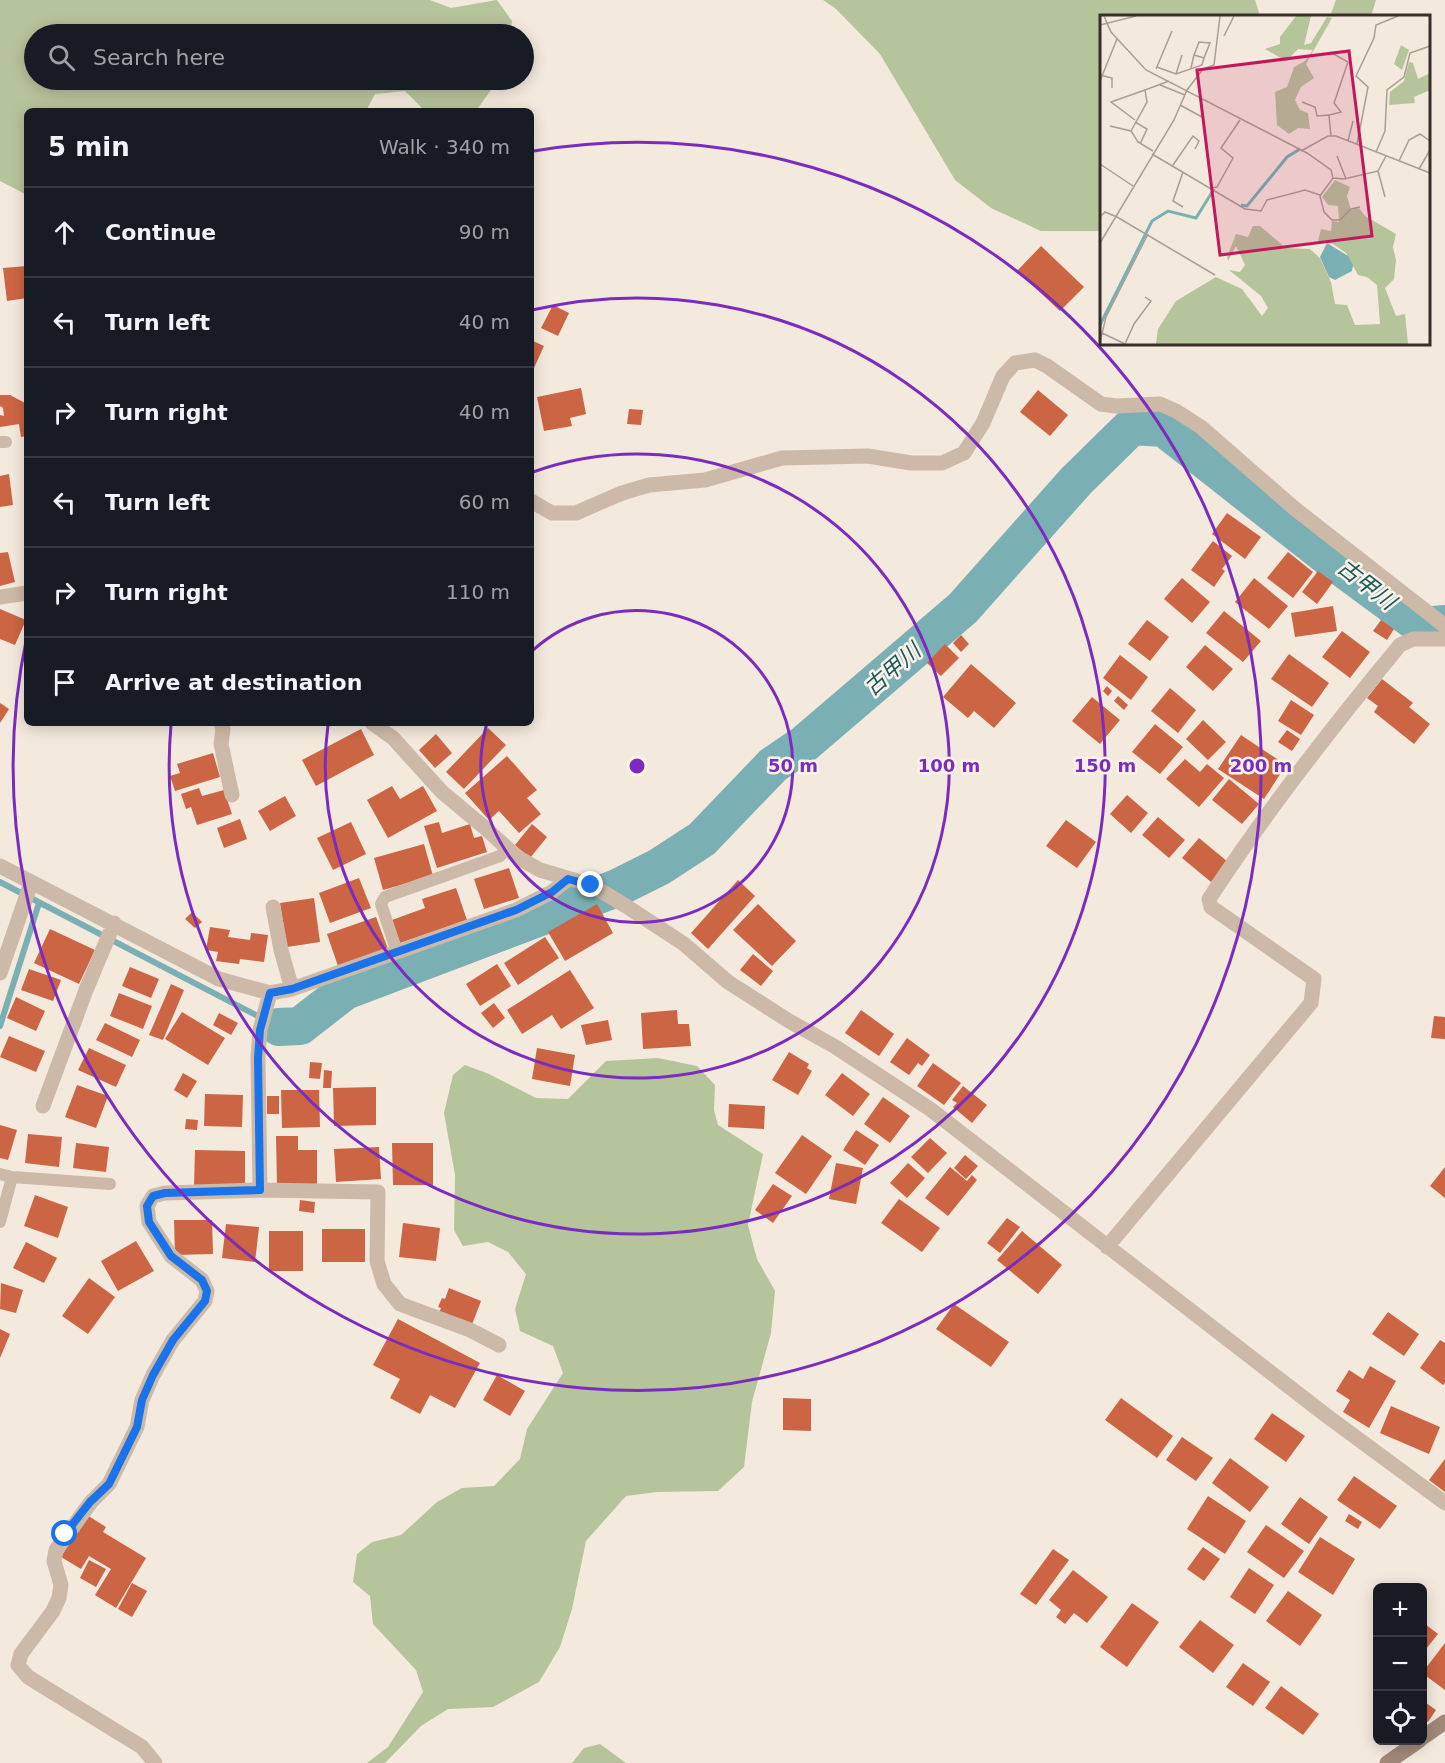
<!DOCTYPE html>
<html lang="en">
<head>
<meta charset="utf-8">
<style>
  body { margin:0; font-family:"DejaVu Sans","Noto Sans JP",sans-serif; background:#20242c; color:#f1f3f6 }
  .controls { position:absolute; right:18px; bottom:18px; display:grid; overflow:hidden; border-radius:9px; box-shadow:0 3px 15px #0003 }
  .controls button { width:54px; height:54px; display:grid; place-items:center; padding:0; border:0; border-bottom:2px solid #363941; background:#171b24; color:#f1f3f6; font:30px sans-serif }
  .stop { position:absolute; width:18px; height:18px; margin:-14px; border:4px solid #1a73e8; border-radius:50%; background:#fff }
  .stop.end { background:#1a73e8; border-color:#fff; box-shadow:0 2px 6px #0008 }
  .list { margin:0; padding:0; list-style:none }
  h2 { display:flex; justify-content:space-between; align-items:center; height:78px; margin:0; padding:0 24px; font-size:26px }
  h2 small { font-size:20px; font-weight:400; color:#9ea1a6 }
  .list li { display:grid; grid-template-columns:39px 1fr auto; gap:18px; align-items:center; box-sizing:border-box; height:90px; padding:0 24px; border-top:2px solid #363941 }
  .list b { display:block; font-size:22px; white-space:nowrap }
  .list em { font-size:20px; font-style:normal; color:#9ea1a6 }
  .icon { flex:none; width:33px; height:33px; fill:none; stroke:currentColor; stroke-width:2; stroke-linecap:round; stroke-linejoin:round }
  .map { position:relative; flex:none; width:1445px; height:1763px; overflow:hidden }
  .search { position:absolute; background:#171b24; box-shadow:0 3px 15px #0003; left:24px; top:24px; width:510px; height:66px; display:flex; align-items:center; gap:15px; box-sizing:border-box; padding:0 21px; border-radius:33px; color:#9ea1a6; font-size:22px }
  .panel { position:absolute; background:#171b24; box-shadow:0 3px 15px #0003; left:24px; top:108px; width:510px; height:618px; border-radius:9px }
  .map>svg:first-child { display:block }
  .green { fill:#b6c49c }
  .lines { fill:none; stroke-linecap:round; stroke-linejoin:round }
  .stream { stroke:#7ab0b3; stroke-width:6 }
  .river { stroke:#7ab0b3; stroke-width:38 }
  .building { fill:#cc6543 }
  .lane { stroke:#cdb9a8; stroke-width:12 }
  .street { stroke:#cdb9a8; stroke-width:15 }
  .secondary { stroke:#a18879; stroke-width:15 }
  .route { stroke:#1a73e8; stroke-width:8 }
  .ring { fill:none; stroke:#7b2cbf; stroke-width:3 }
  .labels { text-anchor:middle; stroke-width:5; stroke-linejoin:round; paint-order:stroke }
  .water-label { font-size:22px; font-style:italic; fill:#1b595d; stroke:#fbf3ea }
  .inset-river { fill:none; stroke:#7ab0b3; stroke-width:3 }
  .inset-road { fill:none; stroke:#a99e95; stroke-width:1.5 }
  .view { fill:#c2185b; fill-opacity:0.15; stroke:#c2185b; stroke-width:3 }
  .inset-edge { fill:none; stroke:#392e29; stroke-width:3 }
  .centre { fill:#7b2cbf; stroke:#fbf3ea; stroke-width:3 }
  .ring-label { font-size:18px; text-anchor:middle; font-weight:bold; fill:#7b2cbf; stroke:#fbf3ea; stroke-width:5; stroke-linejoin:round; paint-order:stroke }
</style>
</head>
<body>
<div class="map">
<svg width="1445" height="1763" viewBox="0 0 1445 1763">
  <rect width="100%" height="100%" fill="#f4e9dd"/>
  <path class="green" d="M0 0H430L451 8 497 0 512 21 510 34H34V80H498L476 111H425L405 91 375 94 366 111H27V195L0 181Z
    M823 0H1255L1260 16H1102L1101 231H1041L991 208 955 180 880 54 836 9Z
    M1336 0H1376L1371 16H1330Z
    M658 1058 697 1066 715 1085 714 1110 718 1125 763 1154 748 1225 757 1259 775 1291 771 1333 752 1402 744 1467 718 1491 657 1492 626 1496 586 1541 572 1609 560 1647 539 1682 493 1707 448 1709 421 1726 385 1763H367L388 1747 423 1692 416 1670 373 1624 370 1596 353 1582 357 1554 372 1542 401 1535 437 1502 462 1488 494 1486 520 1459 527 1429 563 1373 553 1346 520 1331 515 1309 526 1274 508 1252 488 1242 463 1246 454 1230 455 1175 444 1113 453 1075 465 1065 489 1074 536 1098 568 1099 606 1061Z
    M600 1744 626 1763H572L584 1748Z"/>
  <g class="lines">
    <path class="stream" d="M0 882 279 1027
      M0 1026 39 903"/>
    <path class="river" d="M279 1027 300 1026 345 991 617 888 659 867 702 839 773 765 804 744 963 608 1076 481 1132 426 1164 428 1341 567 1421 626 1445 624"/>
  </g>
  <path class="building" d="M1041 246 1084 287 1060 311 1017 271Z
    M27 266V298L7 301 3 268Z
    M553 305 569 313 558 336 541 328Z
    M531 340 544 346 534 368 531 366Z
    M581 388 586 414 570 418 572 426 544 431 537 397Z
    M1038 390 1068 415 1050 436 1020 412Z
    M0 395H10L27 404V436L21 437 19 424 0 427V415L4 416 3 408 0 406Z
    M629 409 643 410 641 425 627 424Z
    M9 474 13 505 0 507V476Z
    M1227 513 1261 537 1245 559 1212 534Z
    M1213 541 1232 556 1222 569 1225 571 1214 587 1191 570Z
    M8 552 15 582 0 586V553Z
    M1288 552 1313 572 1293 598 1267 578Z
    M1318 571 1333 582 1317 604 1302 592Z
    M1182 578 1210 602 1192 623 1164 599Z
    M1254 578 1288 606 1269 629 1235 602Z
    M1333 606 1337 631 1295 637 1291 613Z
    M0 609 26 620 15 645 0 639Z
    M1224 611 1261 641 1243 662 1206 633Z
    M1147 620 1169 637 1150 661 1128 644Z
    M1381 620 1394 629 1387 640 1373 631Z
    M1342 631 1370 652 1350 678 1322 657Z
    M961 635 969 644 961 652 953 643Z
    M945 644 959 658 941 676 927 663Z
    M1205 645 1233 669 1213 691 1186 667Z
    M1289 654 1329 683 1312 707 1271 679Z
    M1120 655 1148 677 1131 700 1103 678Z
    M971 664 1016 703 994 728 974 711 968 718 943 697Z
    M1382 679 1413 703 1409 707 1430 724 1414 744 1374 712 1378 706 1367 698Z
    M1107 686 1112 691 1108 696 1103 691Z
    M1170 688 1196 710 1178 733 1151 711Z
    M1118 696 1128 705 1124 710 1114 701Z
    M1092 697 1120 720 1100 744 1072 721Z
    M1291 700 1314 715 1301 735 1278 721Z
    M0 703 9 709 0 723Z
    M1203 720 1226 742 1208 760 1186 739Z
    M1155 724 1183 747 1160 774 1132 752Z
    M488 728 506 745 464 789 446 772Z
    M361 729 374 755 316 786 302 760Z
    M1287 730 1300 739 1292 751 1278 742Z
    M436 734 452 753 435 768 419 750Z
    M1241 735 1286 765 1264 799 1218 769Z
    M213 753 220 777 175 791 170 776 180 773 177 764Z
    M507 756 537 790 527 798 541 814 519 833 499 811 489 820 465 793Z
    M1185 759 1200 772 1207 764 1224 778 1199 807 1166 779Z
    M1229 779 1259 804 1242 824 1212 800Z
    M392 786 400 799 423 786 437 811 388 838 367 800Z
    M199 788 202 796 224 790 232 814 197 825 191 807 186 809 181 794Z
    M1127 795 1148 813 1131 833 1110 814Z
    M285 796 296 816 270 831 258 811Z
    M1158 817 1185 840 1169 858 1142 835Z
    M240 819 247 839 224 848 217 828Z
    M1066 820 1096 842 1077 868 1046 846Z
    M351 822 366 854 333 870 317 838Z
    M439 822 442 833 470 824 474 838 482 836 487 852 437 868 424 826Z
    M532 824 547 837 530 858 515 845Z
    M1199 838 1228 862 1211 882 1182 858Z
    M424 844 433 876 383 890 374 858Z
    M509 868 519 898 484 909 474 879Z
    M359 878 371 908 330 923 319 893Z
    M738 880 755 896 708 949 691 933Z
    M456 888 467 920 400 943 392 920 425 908 422 899Z
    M314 898 320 942 287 947 280 903Z
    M597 904 613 933 565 961 548 932Z
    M758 904 796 941 772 966 733 930Z
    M192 912 202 922 195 928 185 919Z
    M376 917 388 949 338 966 327 934Z
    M210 927 230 930 228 937 250 940 251 933 268 935 264 962 240 959 239 964 216 961 218 952 206 950Z
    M50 929 95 950 79 984 34 963Z
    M545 937 559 958 518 985 504 963Z
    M753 954 773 971 761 986 740 970Z
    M497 964 511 986 480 1006 466 984Z
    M130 967 159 979 151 998 122 986Z
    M29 969 61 980 53 1001 21 990Z
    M570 970 594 1008 561 1029 552 1015 522 1034 507 1010Z
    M171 984 184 990 163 1040 149 1035Z
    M119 993 152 1006 143 1029 110 1016Z
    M16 997 45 1011 36 1031 7 1018Z
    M494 1003 505 1018 493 1028 481 1013Z
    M677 1010 678 1024H689L691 1046 643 1049 641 1013Z
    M861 1010 894 1034 879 1056 845 1033Z
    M182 1012 225 1038 208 1065 165 1039Z
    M219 1013 238 1023 231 1035 213 1025Z
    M1434 1016 1445 1017V1039L1431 1038Z
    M608 1020 612 1040 586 1045 581 1025Z
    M105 1023 140 1040 132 1057 96 1040Z
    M9 1036 45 1051 36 1072 0 1057Z
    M907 1038 930 1055 922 1066 918 1063 909 1075 890 1062Z
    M89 1048 126 1065 116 1087 78 1070Z
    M537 1048 575 1055 570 1086 532 1079Z
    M789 1052 809 1064 807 1068 812 1071 798 1095 772 1080Z
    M310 1062 322 1063 320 1079 309 1078Z
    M933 1063 961 1083 944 1105 917 1086Z
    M324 1070 332 1071 331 1088H323Z
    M183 1073 197 1081 187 1098 174 1090Z
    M842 1073 870 1094 853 1116 825 1095Z
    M77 1085 108 1096 96 1128 65 1117Z
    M963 1086 987 1105 972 1123 953 1107 957 1103 952 1100Z
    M376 1087V1125L334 1126 333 1088Z
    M281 1090H319L320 1127 282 1128Z
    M205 1094 243 1095 242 1127 204 1126Z
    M267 1096H279V1114H267Z
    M883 1097 910 1116 890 1143 864 1124Z
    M729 1104 765 1106 764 1129 728 1127Z
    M186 1119 198 1120 197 1130 185 1129Z
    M0 1125 17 1130 8 1160 0 1158Z
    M856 1130 879 1145 865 1165 843 1150Z
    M28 1134 62 1137 59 1167 25 1163Z
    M802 1135 832 1156 806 1194 775 1173Z
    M276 1136H298V1150H317V1186H277Z
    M930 1138 947 1153 928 1173 911 1157Z
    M76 1143 109 1147 106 1172 73 1168Z
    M392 1143H433V1185H393Z
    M379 1147 381 1179 336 1182 334 1149Z
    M195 1150 245 1151V1188L194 1187Z
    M965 1155 978 1166 966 1179 954 1168Z
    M836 1163 863 1168 856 1204 829 1199Z
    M908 1163 925 1178 907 1198 890 1183Z
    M950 1167 967 1181 972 1175 977 1180 948 1216 925 1198Z
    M1445 1167V1198L1430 1186Z
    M773 1184 792 1196 773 1223 755 1210Z
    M35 1195 68 1207 58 1238 24 1226Z
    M899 1199 940 1228 922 1252 881 1223Z
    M300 1200 315 1202 314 1213 299 1211Z
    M1007 1218 1020 1227 1000 1253 987 1243Z
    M174 1220H212L213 1254 175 1255Z
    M403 1223 440 1228 436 1261 399 1257Z
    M226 1224 259 1227 255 1262 222 1258Z
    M322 1229H365V1262H322Z
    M269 1231H303V1271H269Z
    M1022 1231 1062 1265 1038 1294 997 1260Z
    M136 1241 154 1271 118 1291 101 1261Z
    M26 1242 57 1258 44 1283 13 1268Z
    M89 1278 115 1297 88 1334 62 1316Z
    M1 1283 23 1290 16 1313 0 1309Z
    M449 1288 481 1301 471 1327 438 1315 441 1308 438 1307 442 1298 445 1299Z
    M954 1304 1009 1342 991 1367 936 1329Z
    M1388 1312 1419 1334 1404 1356 1372 1334Z
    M398 1319 480 1363 455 1408 430 1395 420 1414 390 1398 400 1379 373 1365Z
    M0 1329 10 1334 0 1358Z
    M1440 1340 1445 1343V1383L1443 1385 1420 1368Z
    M1370 1366 1396 1381 1369 1428 1343 1412 1350 1400 1336 1391 1349 1370 1363 1379Z
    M497 1375 525 1391 510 1416 483 1400Z
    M783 1398 811 1399V1431L783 1430Z
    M1121 1398 1173 1436 1157 1458 1105 1420Z
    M1391 1406 1440 1427 1429 1454 1380 1433Z
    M1272 1413 1305 1436 1286 1462 1254 1439Z
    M1182 1437 1213 1458 1196 1481 1166 1460Z
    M1230 1458 1269 1487 1250 1512 1212 1483Z
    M1445 1459V1492L1429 1480Z
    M1354 1476 1397 1506 1380 1529 1337 1500Z
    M1208 1496 1246 1521 1225 1554 1187 1529Z
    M1300 1497 1328 1517 1309 1544 1281 1524Z
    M1349 1514 1362 1522 1358 1529 1345 1521Z
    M87 1515 106 1527 103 1532 146 1558 116 1608 95 1595 111 1569 89 1556 81 1569 61 1557Z
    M1266 1525 1304 1551 1284 1578 1247 1552Z
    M1320 1537 1355 1559 1333 1595 1298 1572Z
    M1203 1547 1220 1559 1204 1581 1187 1569Z
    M1053 1549 1069 1560 1036 1605 1020 1594Z
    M89 1560 106 1569 96 1587 80 1578Z
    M1249 1568 1274 1585 1255 1614 1230 1597Z
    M1073 1570 1108 1597 1087 1623 1074 1613 1065 1624 1056 1617 1061 1610 1049 1600Z
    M132 1583 147 1591 132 1617 118 1609Z
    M1288 1591 1322 1615 1300 1646 1266 1621Z
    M1132 1603 1159 1622 1127 1667 1100 1647Z
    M1200 1620 1234 1645 1213 1673 1179 1647Z
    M1425 1624 1438 1634 1422 1654V1627Z
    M1445 1643V1690L1422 1673Z
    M1243 1663 1270 1682 1253 1706 1226 1687Z
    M1281 1686 1319 1714 1303 1735 1265 1708Z
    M1422 1700 1436 1710 1428 1722 1422 1718Z"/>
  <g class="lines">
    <path class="lane" d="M0 442H6
      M397 952 381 904 385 897 500 856 507 848
      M0 1174 12 1177 110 1184
      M0 1222 12 1177"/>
    <path class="street" d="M531 501 552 513H576L622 493 649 485 705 480 782 458 868 456 911 463H942L964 453 983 423 1003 376 1015 363 1035 360 1047 366 1101 404 1116 406 1160 404 1176 411 1201 427 1294 508 1445 626
      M0 597 27 593
      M221 723 223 729 221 744 232 795
      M372 723 393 738 442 792 484 827 517 857 540 870 591 885 626 906 684 944 728 982 789 1021 834 1046 930 1109 1327 1416 1445 1503
      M0 866 219 979 270 993 292 989 516 910 552 892 568 879
      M273 907 281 950 292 989
      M0 973 31 883
      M43 1106 86 990 114 923
      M260 1190 378 1192 377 1261 384 1284 400 1304 470 1330 499 1345
      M1107 1247 1311 1003 1314 979 1211 907 1209 899C1267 810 1332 727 1400 645L1413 639H1445
      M155 1763 142 1747 28 1677 18 1665 21 1654 53 1611 59 1598 61 1585 54 1561 56 1550 91 1502 109 1484 137 1427 142 1400 153 1375 173 1340 205 1301 207 1291 202 1280 171 1256 149 1222 147 1206 153 1196 165 1193 260 1190 258 1058 260 1030 270 993"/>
    <path class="secondary" d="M1422 1738 1445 1722
      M1387 1763 1420 1740"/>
  </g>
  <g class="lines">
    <path class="route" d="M65 1534 90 1502 109 1484 137 1427 142 1400 153 1375 173 1340 205 1301 207 1291 202 1280 171 1256 149 1222 147 1206 153 1196 165 1193 260 1190 258 1058 260 1030 270 993 292 989 516 910 552 892 568 879 591 885"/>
  </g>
  <g class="ring">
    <path d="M532 651A156 156 0 1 1 487 723"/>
    <path d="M533 472A312 312 0 1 1 328 725"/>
    <path d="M532 310A468 468 0 1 1 171 725"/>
    <path d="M534 151A624 624 0 1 1 27 636"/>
  </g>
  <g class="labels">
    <g class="water-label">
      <text transform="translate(1367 584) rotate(38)" y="8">古甲川</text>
      <text transform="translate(892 669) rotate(-41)" y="8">古甲川</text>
    </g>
  </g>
  <g transform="translate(1100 15)">
    <rect width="330" height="330" fill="#f4e9dd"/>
    <path d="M196 1H211L204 30 211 28 227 2 232 3 206 49 214 63 201 72 195 85 200 95 208 98 210 114 198 113 189 119 177 110 175 77 187 72 194 52 205 46 213 35 198 34 186 46 165 34 180 29V22ZM301 30 309 35 302 55 294 49ZM309 47 313 48 318 64 330 58V75L314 82 315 88 289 90 290 77 304 66ZM235 165 250 172 247 181 251 195 259 193 265 201 296 219 293 232 296 245 294 264 285 273 296 301 305 299 308 329H56L58 314 76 286 116 262 142 274 162 301 168 293 161 281 129 255 140 257 145 250 136 231 128 246 127 242 136 219 148 222 153 211H160L186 233 210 234 220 243 231 267 235 289 247 290 255 310 280 309 277 270 267 262 258 260 246 238 233 229 218 226 221 214 231 216 232 206 239 207 238 191 228 190 222 182Z" fill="#b6c49c"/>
    <path d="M227 228 248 241 253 250 252 256 235 265 229 262 220 242Z" fill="#7ab0b3"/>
    <path class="inset-river" d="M141 190 147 191 187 142 200 134M0 310 52 206 68 196 96 203 114 174"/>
    <path class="inset-road" d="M4 1 11 17 46 55 207 138 231 155 233 163 220 181 224 197 232 205H240L251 194 260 192M0 10 36 1M124 21 134 1M94 40 99 27 110 28 104 43M57 52 76 59 102 50 104 43 94 40 91 53M56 54 72 16M76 59 82 40M0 60 12 63V73M0 66 17 24M60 70 85 80M202 87 215 92 217 101 229 100M80 90 102 102M35 105 11 87 45 75M35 107 47 114 40 129M10 111 31 116 38 127 53 136M31 116 47 87 45 75 69 66M231 121 229 100 241 97 234 88 248 47 232 38M248 126 253 106M257 129 268 72 256 61 274 23 276 10 298 1M201 136 228 121H236L330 158M276 137 285 116 287 75 304 62 310 38 330 31M52 139 145 194 161 196 167 185 205 175 220 180M237 141 246 164M299 146 309 125 320 119 330 126M0 149 33 171M73 150 93 121 99 126 95 134M319 154 330 135M83 157 73 186 83 192M233 163 244 164 278 156M111 173 117 172 133 143 121 133 140 105M285 182 278 156 286 141M0 202 5 197 17 202 115 260M0 228 74 105 87 75 103 54 114 50 120 1M0 317 25 329 34 309 51 286 45 282M0 327 6 302 48 219"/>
    <path class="view" d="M249 36 272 221 120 240 97 55Z"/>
    <rect width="330" height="330" class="inset-edge"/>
  </g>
  <circle cx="637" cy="766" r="9" class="centre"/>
  <g class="ring-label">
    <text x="793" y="772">50 m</text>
    <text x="949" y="772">100 m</text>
    <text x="1105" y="772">150 m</text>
    <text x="1261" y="772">200 m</text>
  </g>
</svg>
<div class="controls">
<button>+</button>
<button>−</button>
<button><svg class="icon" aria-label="locate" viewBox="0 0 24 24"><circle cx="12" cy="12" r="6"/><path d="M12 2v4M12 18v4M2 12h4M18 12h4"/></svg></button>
</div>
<div class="stop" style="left:65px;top:1534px"></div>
<div class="stop end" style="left:591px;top:885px"></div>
<div class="search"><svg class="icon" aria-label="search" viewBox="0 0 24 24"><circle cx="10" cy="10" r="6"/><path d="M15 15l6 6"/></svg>Search here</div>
<section class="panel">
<h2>5 min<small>Walk · 340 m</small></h2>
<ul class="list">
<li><svg class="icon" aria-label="ahead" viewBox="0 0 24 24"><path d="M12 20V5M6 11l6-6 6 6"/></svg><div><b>Continue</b></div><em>90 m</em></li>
<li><svg class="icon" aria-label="left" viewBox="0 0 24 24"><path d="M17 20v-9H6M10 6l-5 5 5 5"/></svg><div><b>Turn left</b></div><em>40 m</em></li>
<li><svg class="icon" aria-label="right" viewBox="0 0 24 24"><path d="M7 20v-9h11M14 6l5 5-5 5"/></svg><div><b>Turn right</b></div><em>40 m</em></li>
<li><svg class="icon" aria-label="left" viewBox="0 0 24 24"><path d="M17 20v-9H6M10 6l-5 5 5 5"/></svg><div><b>Turn left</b></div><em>60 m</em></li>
<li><svg class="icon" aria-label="right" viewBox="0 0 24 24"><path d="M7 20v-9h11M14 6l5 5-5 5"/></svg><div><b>Turn right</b></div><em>110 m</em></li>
<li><svg class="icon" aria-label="arrive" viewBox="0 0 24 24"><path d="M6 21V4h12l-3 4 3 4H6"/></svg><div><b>Arrive at destination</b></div></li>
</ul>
</section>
</div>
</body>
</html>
